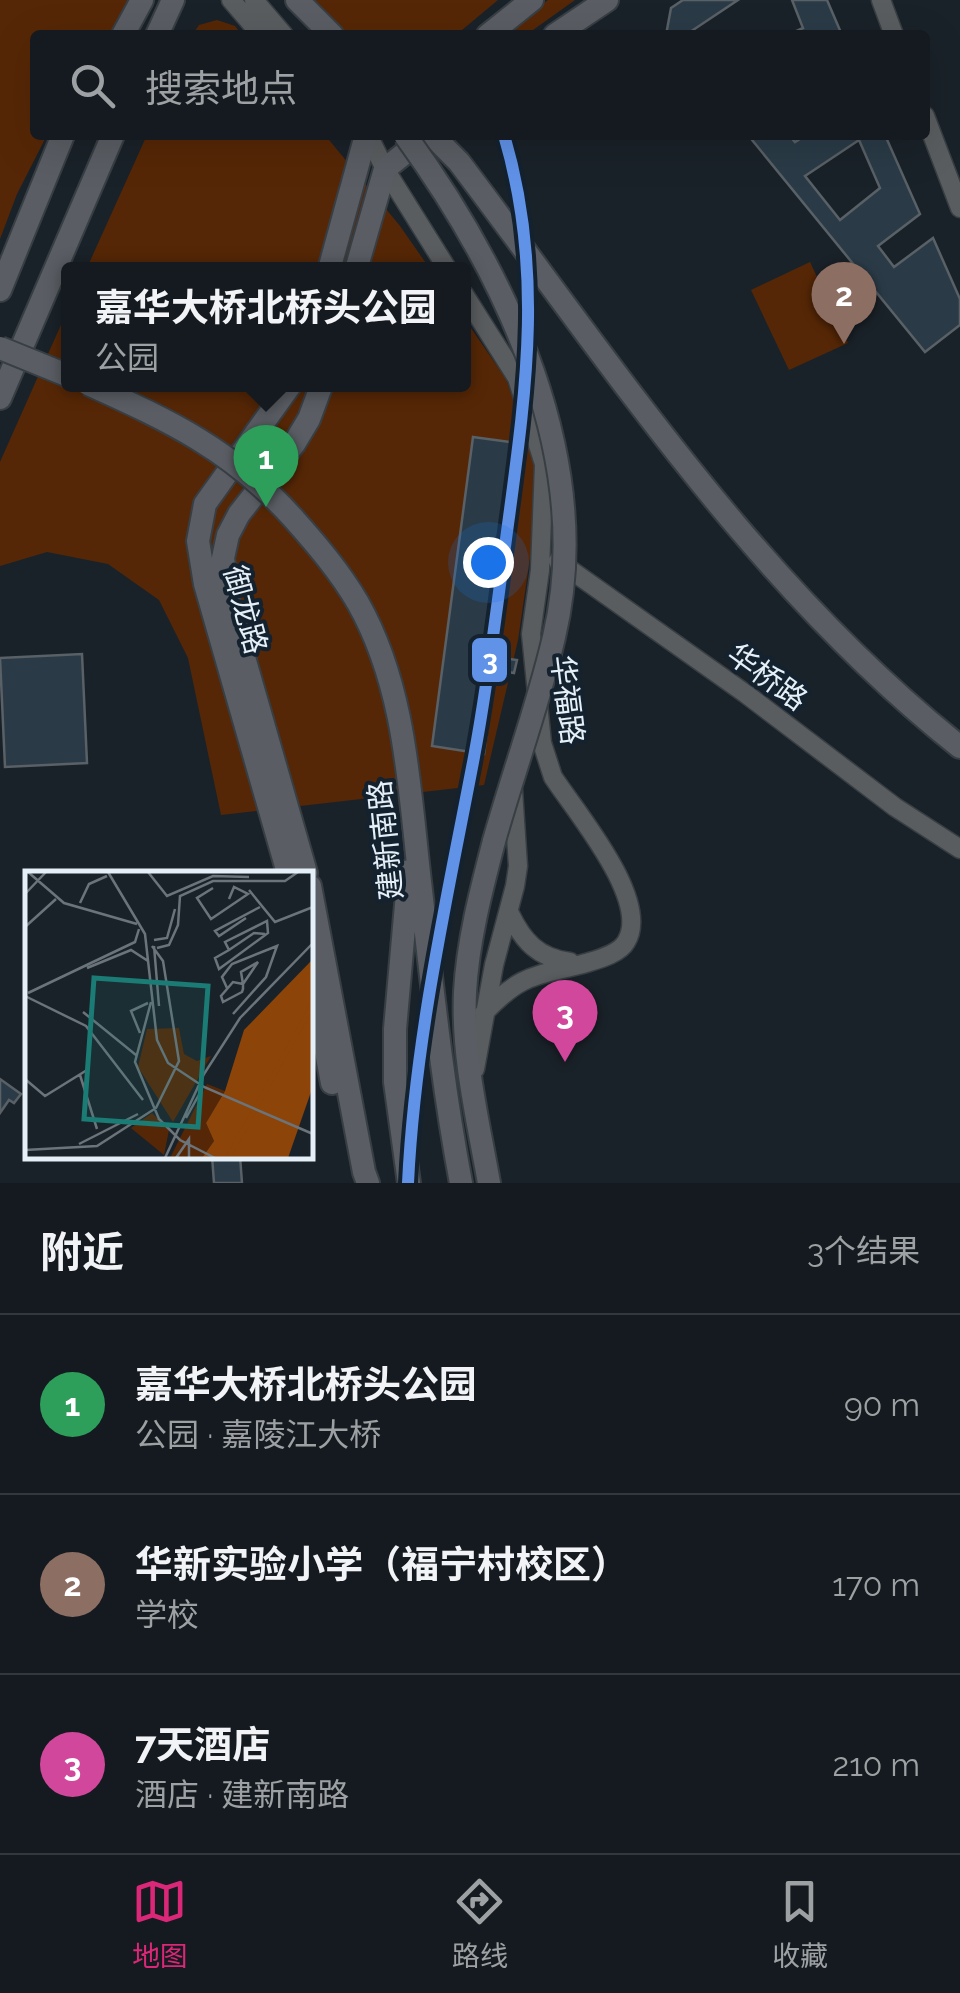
<!DOCTYPE html>
<html lang="zh">
<head>
<meta charset="utf-8">
<style>
  body { margin:0; font-family:Raleway,"Noto Sans SC",sans-serif; background:#21272c; color:#f1f3f6 }
  .you { position:absolute; left:488px; top:562px; width:35px; height:35px; margin:-25px; border:8px solid #fff; border-radius:50%; background:#1a73e8; box-shadow:0 0 0 15px #1a73e833 }
  .badge { display:grid; place-items:center; width:65px; height:65px; border-radius:50%; background:#db2777; color:#fff; font-size:32px; font-weight:700 }
  .pin { position:absolute; translate:-50% -82px; filter:drop-shadow(0 2px 5px #0008) }
  .pin::after { content:''; position:absolute; top:52px; width:35px; height:30px; background:inherit; clip-path:polygon(0 0,100% 0,50% 100%) }
  .popup { position:absolute; left:61px; top:262px; width:410px; height:130px; box-sizing:border-box; display:grid; place-content:center; border-radius:10px; background:#141a1f; filter:drop-shadow(0 2px 8px #0005); font-size:32px; white-space:nowrap; color:#9da1a4 }
  .popup b { font-size:38px; color:#f1f3f6 }
  .popup::after { content:''; position:absolute; left:50%; top:100%; margin-left:-20px; border:20px solid transparent; border-top-color:#141a1f }
  .list { margin:0; padding:0; list-style:none }
  h2 { display:flex; justify-content:space-between; align-items:center; height:130px; margin:0; padding:0 40px; font-size:42px }
  h2 small { font-size:32px; font-weight:400; color:#9da1a4 }
  .list li { display:grid; grid-template-columns:65px 1fr auto; gap:30px; align-items:center; box-sizing:border-box; height:180px; padding:0 40px; border-top:2px solid #33383d }
  .list b { display:block; font-size:38px; white-space:nowrap }
  .list p { margin:0; font-size:32px; white-space:nowrap; color:#9da1a4 }
  .list em { font-size:32px; font-style:normal; color:#9da1a4 }
  .icon { flex:none; width:55px; height:55px; fill:none; stroke:currentColor; stroke-width:2; stroke-linecap:round; stroke-linejoin:round }
  .map { position:relative; flex:none; width:960px; height:1183px; overflow:hidden }
  .search { position:absolute; background:#141a1f; box-shadow:0 10px 40px #0002; left:30px; right:30px; top:30px; height:110px; display:flex; align-items:center; gap:25px; box-sizing:border-box; padding:0 35px; border-radius:10px; color:#9da1a4; font-size:38px }
  .sheet { height:670px; background:#141a1f }
  nav { display:flex; justify-content:space-around; align-items:center; box-sizing:border-box; height:140px; border-top:2px solid #33383d; background:#141a1f; font-size:28px; color:#9da1a4 }
  nav a { display:grid; justify-items:center; gap:5px }
  nav .on { color:#db2777 }
  .map>svg:first-child { display:block }
  .green { fill:#562706 }
  .building { fill:#2a3b47; stroke:#596066; stroke-width:2.5; fill-rule:evenodd }
  .lines { fill:none; stroke-linecap:round; stroke-linejoin:round }
  .minor-casing { stroke:#383f44; stroke-width:21 }
  .major-casing { stroke:#383f44; stroke-width:26 }
  .minor { stroke:#5a5d5f; stroke-width:18 }
  .major { stroke:#5a5e64; stroke-width:22 }
  .major-bridge-casing { stroke:#383f44; stroke-width:26; stroke-linecap:butt }
  .major-bridge { stroke:#5a5e64; stroke-width:22 }
  .metro-1-casing { stroke:#14222f; stroke-width:20 }
  .metro-1 { stroke:#6092e8; stroke-width:12 }
  .labels { text-anchor:middle; stroke-width:8; stroke-linejoin:round; paint-order:stroke }
  .street-label { font-size:30px; fill:#e5eff7; stroke:#14222f }
  .inset-river { fill:none; stroke:#8c4409; stroke-width:5 }
  .inset-road { fill:none; stroke:#6b747b; stroke-width:2.5 }
  .view { fill:#1a7c75; fill-opacity:0.15; stroke:#1a7c75; stroke-width:5 }
  .inset-edge { fill:none; stroke:#e5eff7; stroke-width:5 }
  .line-badge { stroke:#14222f; stroke-width:4 }
  .badge-label { font-size:28px; text-anchor:middle; font-weight:bold; fill:#fff }
</style>
</head>
<body>
<div class="map">
<svg width="960" height="1183" viewBox="0 0 960 1183">
  <rect width="100%" height="100%" fill="#1a2229"/>
  <path class="green" d="M0 0H129L112 35H35V135H47L17 194 0 239Z
    M285 0H498L456 35H320Z
    M548 0H575L526 35H503Z
    M217 20 235 26 242 35H192L199 25Z
    M147 135H325L400 226 430 269 86 270Z
    M810 262 848 343 789 370 751 290Z
    M68 309 69 384H464V318L506 379 535 461 531 551 518 640 484 785 221 815 188 658 159 600 108 564 47 552 0 566V462Z"/>
  <path class="building" d="M683 0H738L690 32 692 35H666L671 8Z
    M792 0H827L842 35H788L803 28Z
    M748 135H789L795 142 806 135H885L920 214 878 246 894 267 933 238 960 299V325L925 352ZM859 140 880 188 840 220 805 176Z
    M473 437 525 444 497 657 517 660 514 673 495 670 484 754 432 746Z
    M82 654 87 763 5 767 0 658Z
    M0 1079 21 1094 14 1103 9 1100 0 1113Z
    M212 1156H240L242 1183H214Z"/>
  <g class="lines">
    <g class="minor-casing">
      <path id="minor" d="M231 0 261 35
        M254 0 284 35
        M881 0 894 35
        M925 116 960 208
        M368 135 385 169 448 270
        M464 294 517 378 544 464 540 570 531 634 542 743 553 777C575 811 652 901 626 942 619 954 599 959 586 963 535 977 523 972 484 1013
        M558 561 746 694 895 807 960 849
        M510 914C523 941 538 958 570 962
        M475 1069 494 965 515 886 518 866 513 790"/>
    </g>
    <g class="major-casing">
      <path id="major" d="M297 0 332 35
        M123 35 142 0
        M157 35 173 0
        M488 35 532 0
        M555 35 607 0
        M432 135 459 162C614 367 757 586 960 747
        M329 270 366 135
        M356 270 385 169 425 137
        M0 290 63 135
        M0 398 113 135
        M293 518C317 545 340 572 358 603 406 688 409 788 420 882 432 983 442 1083 461 1183
        M409 871 395 1029V1082L409 1183
        M288 873 205 584 198 541 205 504 291 384
        M306 873 229 605 223 558 228 535 239 514 294 444 309 419 322 384
        M310 886 364 1172 368 1183
        M310 968 332 1083
        M489 1183C478 1121 462 1056 465 992 468 940 481 891 494 841"/>
    </g>
    <use href="#minor" class="minor"/>
    <use href="#major" class="major"/>
    <g class="major-bridge-casing">
      <path id="major-bridge" d="M405 135C506 274 596 461 554 637 538 706 513 773 494 841
        M0 348 69 376
        M88 384C170 421 232 450 293 518"/>
    </g>
    <use href="#major-bridge" class="major-bridge"/>
    <g class="metro-1-casing">
      <path id="metro-1" d="M408 1183C415 1038 447 899 474 757 489 678 498 597 509 517 527 384 543 267 504 135"/>
    </g>
    <use href="#metro-1" class="metro-1"/>
  </g>
  <g class="labels">
    <g class="street-label">
      <text transform="translate(245 610) rotate(75)" y="10">御龙路</text>
      <text transform="translate(767 677) rotate(36)" y="10">华桥路</text>
      <text transform="translate(567 700) rotate(83)" y="10">华福路</text>
      <text transform="translate(386 840) rotate(-96)" y="10">建新南路</text>
    </g>
  </g>
  <g transform="translate(25 871)">
    <rect width="288" height="288" fill="#1a2229"/>
    <path d="M154 157 159 183 172 190 186 185 148 251 113 196 122 158ZM182 213 200 220 181 252 189 270 177 287H145ZM127 242 144 259 139 284 106 257Z" fill="#562706"/>
    <path d="M287 89V218L263 287H177L189 270 181 252 200 220 219 159Z" fill="#8c4409"/>
    <path class="inset-river" d="M203 287 288 133"/>
    <path class="inset-road" d="M3 1 39 32 112 53M83 1 120 63 132 169 143 192 179 216 288 263M123 1 142 25 188 5 224 6M209 1H266M188 17 172 27 186 48 223 23 209 16 204 28M224 19 250 51 288 36M0 23 21 1M55 32 64 13 82 5M221 47 194 65 190 60 235 36M0 56 31 28M129 69 142 67 150 38M129 75 134 135M132 77 144 74 153 54 155 25 188 10H260L273 1M204 79 200 71 242 50 243 62 194 98 190 87 204 79 229 62 240 63M62 97 106 79 123 90M218 113 208 111 196 125 198 131 217 121 218 118V113L216 101 233 91 218 113M202 117 197 106 207 93 252 75 241 106 208 143M3 122 110 71 114 58M0 125 61 155 118 229M126 131 110 191 134 248M58 141 111 184M115 162 106 140 123 132M55 204 72 258M0 208 20 225 62 199M133 247 155 269 190 287M161 247 176 220M54 273 113 243M0 279 72 275 131 237 154 190 138 90 127 75M140 287 179 203 215 147 288 72M151 287 164 268V287"/>
    <path class="view" d="M69 107 183 115 173 256 59 248Z"/>
    <rect width="288" height="288" class="inset-edge"/>
  </g>
  <rect class="line-badge" x="470" y="636" width="39" height="48" rx="10" fill="#6092e8"/>
  <g class="badge-label">
    <text x="490" y="670">3</text>
  </g>
</svg>
<div class="you"></div>
<div class="pin badge" style="left:266px;top:507px;background:#2e9e5b">1</div>
<div class="popup"><b>嘉华大桥北桥头公园</b>公园</div>
<div class="pin badge" style="left:844px;top:344px;background:#8d6e63">2</div>
<div class="pin badge" style="left:565px;top:1062px;background:#d1479c">3</div>
<div class="search"><svg class="icon" aria-label="search" viewBox="0 0 24 24"><circle cx="10" cy="10" r="6"/><path d="M15 15l6 6"/></svg>搜索地点</div>
</div>
<section class="sheet">
<h2>附近<small>3个结果</small></h2>
<ul class="list">
<li><span class="badge" style="background:#2e9e5b">1</span><div><b>嘉华大桥北桥头公园</b><p>公园 · 嘉陵江大桥</p></div><em>90 m</em></li>
<li><span class="badge" style="background:#8d6e63">2</span><div><b>华新实验小学（福宁村校区）</b><p>学校</p></div><em>170 m</em></li>
<li><span class="badge" style="background:#d1479c">3</span><div><b>7天酒店</b><p>酒店 · 建新南路</p></div><em>210 m</em></li>
</ul>
</section>
<nav>
<a class="on"><svg class="icon" aria-label="map" viewBox="0 0 24 24"><path d="M3 6l6-2 6 2 6-2v14l-6 2-6-2-6 2zM9 4v14M15 6v14"/></svg>地图</a>
<a><svg class="icon" aria-label="directions" viewBox="0 0 24 24"><path d="M12 3l9 9-9 9-9-9zM9 14v-3h6M13 9l2 2-2 2"/></svg>路线</a>
<a><svg class="icon" aria-label="saved" viewBox="0 0 24 24"><path d="M7 4h10v16l-5-4-5 4z"/></svg>收藏</a>
</nav>
</body>
</html>
